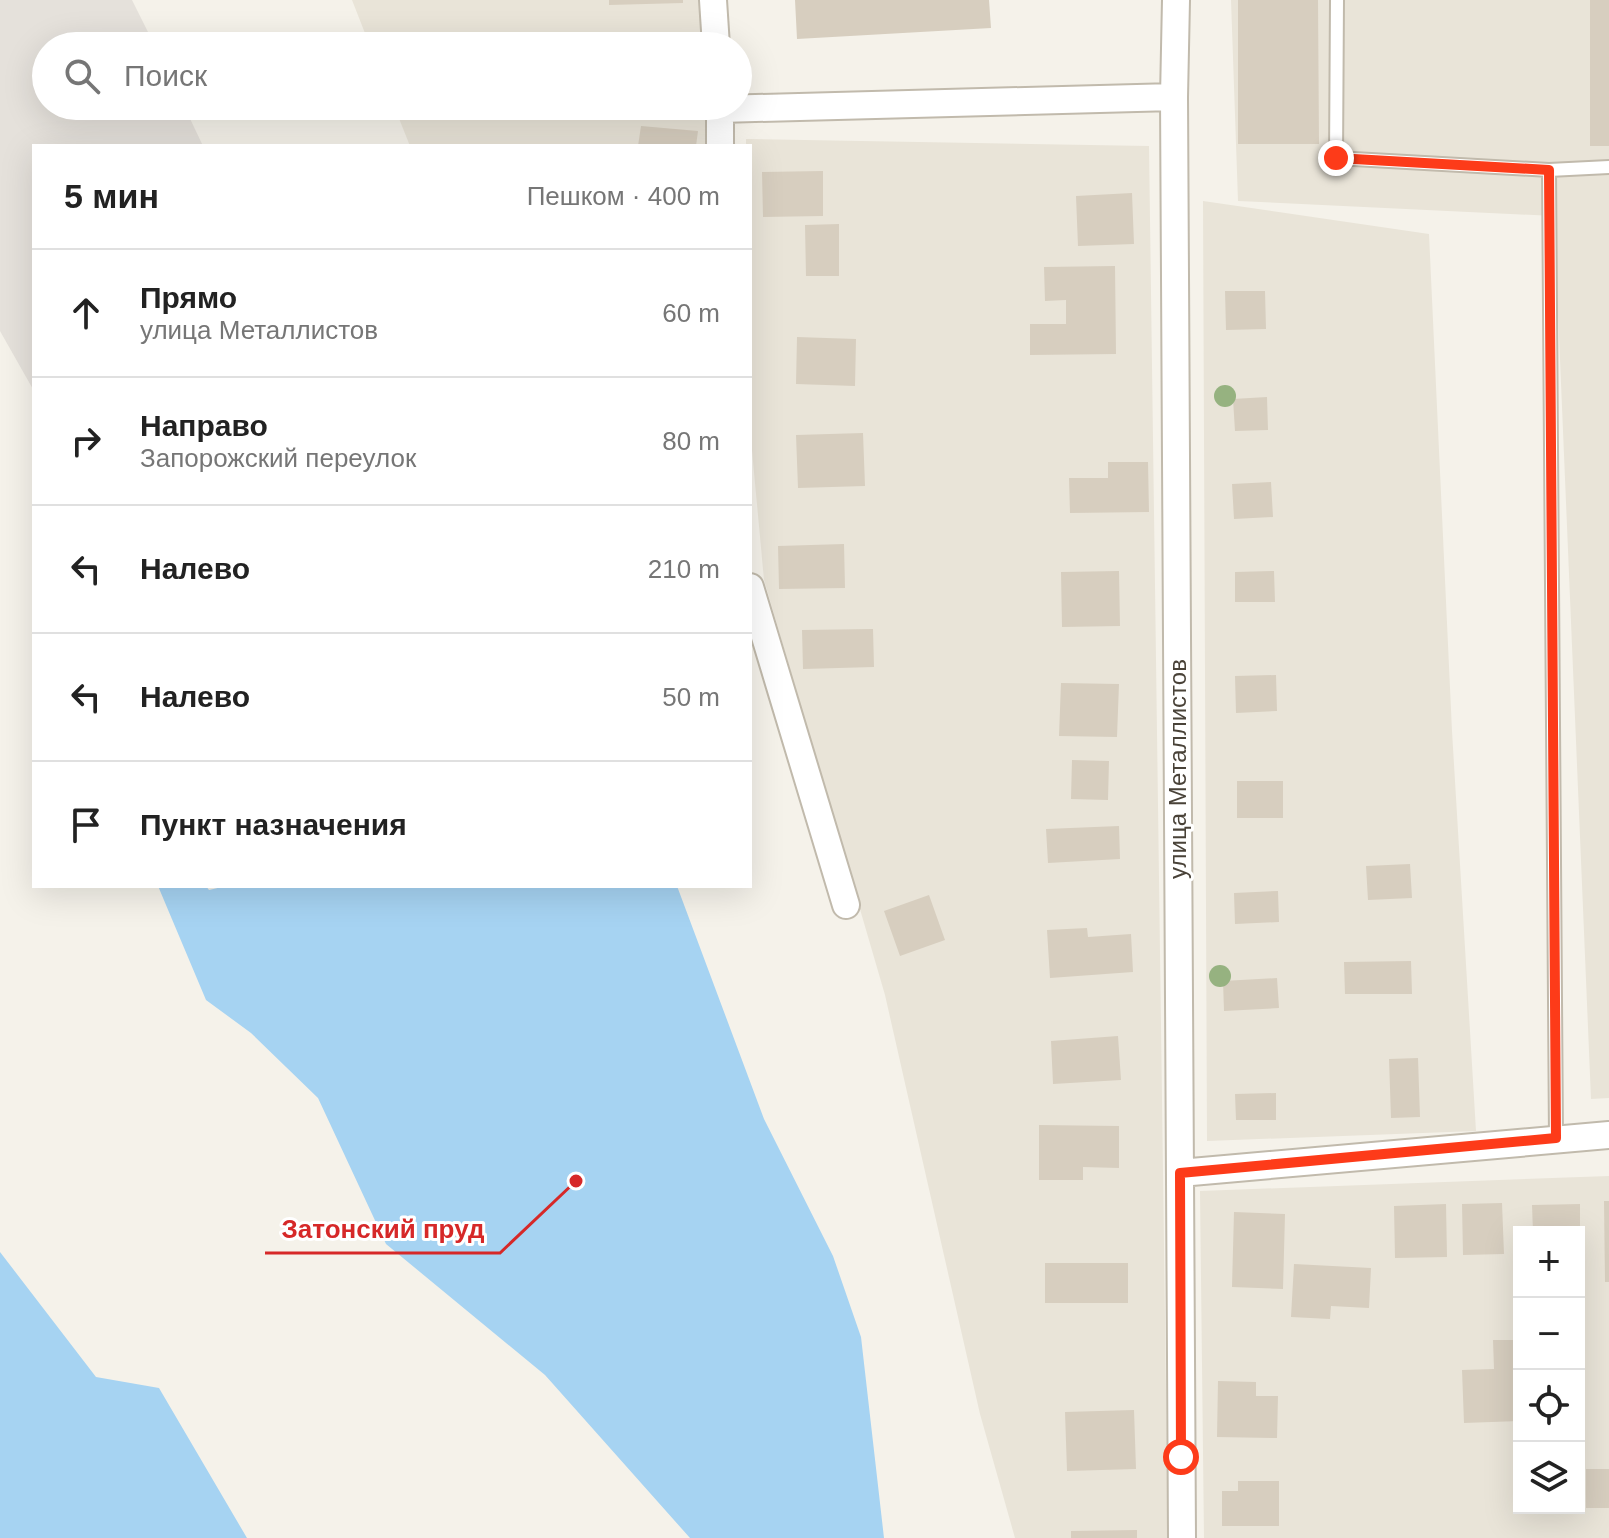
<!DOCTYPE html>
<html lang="ru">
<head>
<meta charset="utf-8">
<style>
  body { margin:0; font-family:Helvetica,sans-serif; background:#f6f6f6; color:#222 }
  .controls { position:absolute; right:24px; bottom:24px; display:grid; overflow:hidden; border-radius:0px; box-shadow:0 8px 32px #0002 }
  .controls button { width:72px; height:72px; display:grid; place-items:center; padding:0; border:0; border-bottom:2px solid #e0e0e0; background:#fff; color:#222; font:40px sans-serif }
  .stop { position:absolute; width:24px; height:24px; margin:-18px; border:6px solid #fd3b19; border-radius:50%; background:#fff }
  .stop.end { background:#fd3b19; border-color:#fff; box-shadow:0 2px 8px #0008 }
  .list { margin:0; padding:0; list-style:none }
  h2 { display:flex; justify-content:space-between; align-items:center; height:104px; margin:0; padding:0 32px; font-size:34px }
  h2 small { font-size:26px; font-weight:400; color:#767676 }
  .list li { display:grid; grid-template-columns:52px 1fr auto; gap:24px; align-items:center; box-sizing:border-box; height:128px; padding:0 32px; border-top:2px solid #e0e0e0 }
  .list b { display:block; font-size:30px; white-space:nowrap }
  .list p { margin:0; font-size:26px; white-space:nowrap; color:#767676 }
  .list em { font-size:26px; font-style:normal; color:#767676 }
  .icon { flex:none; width:44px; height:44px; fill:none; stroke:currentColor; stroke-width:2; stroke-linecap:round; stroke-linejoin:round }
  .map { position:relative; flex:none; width:1609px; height:1538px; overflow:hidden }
  .search { position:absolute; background:#fff; box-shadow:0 8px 32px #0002; left:32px; top:32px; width:720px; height:88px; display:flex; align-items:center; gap:20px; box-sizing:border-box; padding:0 28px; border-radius:44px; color:#767676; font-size:30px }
  .panel { position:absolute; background:#fff; box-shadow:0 8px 32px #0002; left:32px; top:144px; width:720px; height:744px; border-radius:0px }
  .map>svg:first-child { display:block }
  .residential { fill:#e9e4d8; fill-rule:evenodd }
  .industrial { fill:#e5e1db }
  .water { fill:#a6d3f2 }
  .building { fill:#d7cebf }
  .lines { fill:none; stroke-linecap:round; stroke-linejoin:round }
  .service-casing { stroke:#c1baac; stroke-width:16 }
  .minor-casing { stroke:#c1baac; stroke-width:30 }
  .service { stroke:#fff; stroke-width:12 }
  .minor { stroke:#fff; stroke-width:26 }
  .tree { fill:#96b280 }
  .route { stroke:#fd3b19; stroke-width:10 }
  .labels { text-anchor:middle; stroke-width:6; stroke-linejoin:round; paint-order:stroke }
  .street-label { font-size:24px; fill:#494238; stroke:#fff }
  .leader { fill:none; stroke:#d62828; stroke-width:3 }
  .callout-dot { fill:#d62828; stroke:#fff; stroke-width:3 }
  .callout-label { font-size:26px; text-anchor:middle; font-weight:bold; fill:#d62828; stroke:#fff; stroke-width:6; stroke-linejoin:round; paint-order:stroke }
</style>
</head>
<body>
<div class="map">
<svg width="1609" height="1538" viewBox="0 0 1609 1538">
  <rect width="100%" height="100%" fill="#f5f2ea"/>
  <path class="residential" d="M352 0H699L704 46H370Z
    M1231 0H1609V1098L1591 1099 1554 216 1238 201Z
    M394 106H710L709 146H410Z
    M746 139 1149 146 1168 1538H1015L980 1414 885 995 764 580 750 429V146H746Z
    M1203 201 1429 234 1452 731 1476 1131 1207 1141Z
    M1609 1176V1538H1204L1200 1191ZM1519 1232H1579V1508H1519Z"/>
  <path class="industrial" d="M0 0H132L155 46H46V106H184L203 146H34V391L0 331Z"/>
  <path class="water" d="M158 886H206L209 890 226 886H677L764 1119 833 1256 861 1337 884 1538H690L545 1375 386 1244 318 1098 251 1033 206 1000Z
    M0 1252 96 1377 159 1388 247 1538H0Z"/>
  <path class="building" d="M609 0H683V3L609 5Z
    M795 0H989L991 28 797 39Z
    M1238 0H1318L1319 144H1238Z
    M1590 0H1609V146H1590Z
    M641 126 698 131 696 146H638Z
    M823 171V216L763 217 762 172Z
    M1132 193 1134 244 1078 246 1076 196Z
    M839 224V276H806L805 225Z
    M1115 266 1116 354 1030 355V324H1066V300L1045 301 1044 267Z
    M1225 291H1265L1266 329 1226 330Z
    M797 337 856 339 855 386 796 384Z
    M1267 397 1268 430 1235 431 1233 399Z
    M863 433 865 486 798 488 796 435Z
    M1108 462H1148L1149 512 1070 513 1069 478H1108Z
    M1271 482 1273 517 1234 519 1232 484Z
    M844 544 845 588 779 589 778 546Z
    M1119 571 1120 626 1062 627 1061 572Z
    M1274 571 1275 602H1235V572Z
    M873 629 874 667 803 669 802 630Z
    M1276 675 1277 711 1236 713 1235 676Z
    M1061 683 1119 684 1117 737 1059 736Z
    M1072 760 1109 761 1108 800 1071 799Z
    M1237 781H1283V818H1237Z
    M1119 826 1120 859 1048 863 1046 829Z
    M1410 864 1412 898 1368 900 1366 866Z
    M1278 891 1279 922 1235 924 1234 893Z
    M929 895 945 940 900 956 884 911Z
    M1087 928 1088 937 1131 934 1133 972 1050 978 1047 930Z
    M1411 961 1412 994H1345L1344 962Z
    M1277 978 1279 1008 1224 1011 1223 981Z
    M1118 1036 1121 1080 1053 1084 1051 1041Z
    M1418 1058 1420 1117 1391 1118 1389 1059Z
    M1276 1093V1120H1236L1235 1094Z
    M1039 1125 1119 1126V1168L1083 1167V1180H1039Z
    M1604 1201H1609V1282H1605Z
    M1502 1203 1504 1254 1463 1255 1462 1204Z
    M1446 1204 1447 1257 1395 1258 1394 1206Z
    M1580 1204V1232H1533L1532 1205Z
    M1234 1212 1285 1214 1283 1289 1232 1287Z
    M1045 1263H1128V1303H1045Z
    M1294 1264 1371 1268 1369 1308 1331 1306 1330 1319 1291 1317Z
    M1493 1340H1519V1421L1464 1423 1462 1370 1494 1369Z
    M1218 1381 1256 1382V1396H1278L1277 1438 1217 1437Z
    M1134 1410 1136 1469 1067 1471 1065 1412Z
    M1586 1469H1609V1508H1586Z
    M1238 1481H1279V1526H1222V1491H1238Z
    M1137 1530V1538H1071V1531Z"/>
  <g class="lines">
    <g class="service-casing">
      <path id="service" d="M1337 0 1336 158 1549 170 1609 167
        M1549 170 1556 1138"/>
    </g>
    <g class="minor-casing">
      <path id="minor" d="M713 0 716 46
        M1176 0 1174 97 1182 1538
        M720 109 1174 97
        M720 146V106
        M750 587 846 905
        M1180 1173 1609 1135"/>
    </g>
    <use href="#service" class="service"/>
    <use href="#minor" class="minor"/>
  </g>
  <g class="tree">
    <circle cx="1225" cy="396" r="11"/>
    <circle cx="1220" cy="976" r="11"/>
  </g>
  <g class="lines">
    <path class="route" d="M1181 1457 1180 1173 1556 1138 1549 170 1336 158"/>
  </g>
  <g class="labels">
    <g class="street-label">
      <text transform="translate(1178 769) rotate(-90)" y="8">улица Металлистов</text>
    </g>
  </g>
  <path class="leader" d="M576 1181L500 1253H265"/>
  <circle class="callout-dot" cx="576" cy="1181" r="8"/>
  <g class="callout-label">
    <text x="383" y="1238">Затонский пруд</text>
  </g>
</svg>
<div class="controls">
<button>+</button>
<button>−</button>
<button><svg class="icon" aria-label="locate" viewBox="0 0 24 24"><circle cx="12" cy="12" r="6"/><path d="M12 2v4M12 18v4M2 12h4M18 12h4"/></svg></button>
<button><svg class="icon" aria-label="layers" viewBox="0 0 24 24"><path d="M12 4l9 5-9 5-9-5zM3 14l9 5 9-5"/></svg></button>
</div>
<div class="stop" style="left:1181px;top:1457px"></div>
<div class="stop end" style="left:1336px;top:158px"></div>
<div class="search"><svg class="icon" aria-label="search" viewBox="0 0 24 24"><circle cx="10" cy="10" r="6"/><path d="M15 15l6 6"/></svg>Поиск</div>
<section class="panel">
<h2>5 мин<small>Пешком · 400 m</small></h2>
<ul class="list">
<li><svg class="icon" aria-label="ahead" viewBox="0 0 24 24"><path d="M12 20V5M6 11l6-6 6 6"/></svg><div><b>Прямо</b><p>улица Металлистов</p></div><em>60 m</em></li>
<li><svg class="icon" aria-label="right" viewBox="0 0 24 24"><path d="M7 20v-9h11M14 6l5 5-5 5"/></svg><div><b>Направо</b><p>Запорожский переулок</p></div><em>80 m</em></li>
<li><svg class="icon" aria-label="left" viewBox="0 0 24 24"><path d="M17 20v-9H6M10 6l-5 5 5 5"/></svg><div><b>Налево</b></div><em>210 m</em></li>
<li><svg class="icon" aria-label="left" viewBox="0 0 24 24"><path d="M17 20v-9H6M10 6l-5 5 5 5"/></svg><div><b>Налево</b></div><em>50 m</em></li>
<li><svg class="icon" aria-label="arrive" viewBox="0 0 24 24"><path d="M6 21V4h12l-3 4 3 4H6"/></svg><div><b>Пункт назначения</b></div></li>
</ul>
</section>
</div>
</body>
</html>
